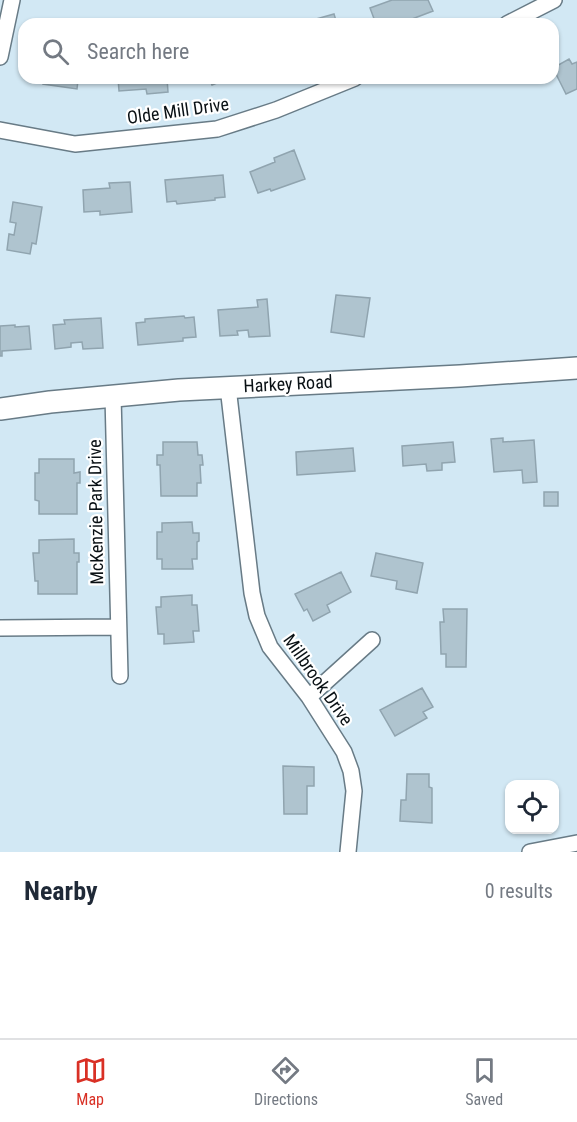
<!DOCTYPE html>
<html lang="en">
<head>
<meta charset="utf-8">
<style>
  body { margin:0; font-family:"Roboto Condensed",sans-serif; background:#f2f2f3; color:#1f2937 }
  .controls { position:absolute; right:18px; bottom:18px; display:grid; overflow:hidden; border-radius:12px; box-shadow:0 2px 4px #0004 }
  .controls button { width:54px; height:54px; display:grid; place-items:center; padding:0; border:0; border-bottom:2px solid #e0e1e3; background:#fff; color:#1f2937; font:30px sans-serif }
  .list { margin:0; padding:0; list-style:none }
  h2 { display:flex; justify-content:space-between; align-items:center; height:78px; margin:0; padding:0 24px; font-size:26px }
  h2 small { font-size:20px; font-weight:400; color:#747a83 }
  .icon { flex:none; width:33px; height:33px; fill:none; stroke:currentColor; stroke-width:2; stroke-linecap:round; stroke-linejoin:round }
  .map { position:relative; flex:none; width:577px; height:852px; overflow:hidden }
  .search { position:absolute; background:#fff; box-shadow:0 2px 4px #0004; left:18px; right:18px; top:18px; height:66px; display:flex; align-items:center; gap:15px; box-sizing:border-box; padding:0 21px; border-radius:18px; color:#747a83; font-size:22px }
  .sheet { height:186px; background:#fff }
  nav { display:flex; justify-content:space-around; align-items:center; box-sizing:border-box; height:84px; border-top:2px solid #e0e1e3; background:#fff; font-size:16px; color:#747a83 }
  nav a { display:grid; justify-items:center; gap:3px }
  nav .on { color:#d93025 }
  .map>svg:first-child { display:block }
  .building { fill:#afc4cf; stroke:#90a4af; stroke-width:1.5 }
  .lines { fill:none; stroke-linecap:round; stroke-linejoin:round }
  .street-casing { stroke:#687b86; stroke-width:18 }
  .secondary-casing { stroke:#687b86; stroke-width:24 }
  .street { stroke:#fff; stroke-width:15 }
  .secondary { stroke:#fff; stroke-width:21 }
  .labels { text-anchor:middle; stroke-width:4.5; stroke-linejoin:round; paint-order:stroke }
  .street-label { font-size:18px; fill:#091014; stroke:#fff }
</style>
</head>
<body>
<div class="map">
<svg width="577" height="852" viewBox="0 0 577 852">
  <rect width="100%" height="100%" fill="#d2e8f4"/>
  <path class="building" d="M392 0H428L433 11 399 24H376L370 8Z
    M334 14 337 24H313L317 23 316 19Z
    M569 59 572 64 577 62V89L566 94 553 68Z
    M44 78H73L78 80 77 89 43 84Z
    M118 78H167L168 92 147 94 146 89 119 91Z
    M209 78H227V79L212 85Z
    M294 150 305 179 271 191 270 189 258 193 250 172 275 162 274 158Z
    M223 175 225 197 215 198V200L177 204 176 201 167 202 165 180Z
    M130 182 132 212 100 215V211L84 212 83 190 110 188 109 183Z
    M13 202 42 207 36 244 32 243 30 254 7 250 9 234 14 235 16 223 10 222Z
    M336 295 370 298 364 337 331 332Z
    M267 299 270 336 249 337 248 330 237 331 238 335 220 336 218 310 258 307 257 300Z
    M184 316 185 318 194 317 196 337 183 338V341L138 345 136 323 145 322V319Z
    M101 318 103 348 83 349 82 342 71 343V347L55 349 53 325 65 324 64 320Z
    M15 325V327L29 326 31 349 2 351V356H0V326Z
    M503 438V442L534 440 537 482 523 483 522 470 494 472 491 439Z
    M163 442H197L198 455H202L203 465H200L201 483H197V496H161L160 465H157V455H163Z
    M453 442 455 462 442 463V470L427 471 426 464 403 466 402 446Z
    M353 448 355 471 297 475 296 452Z
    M39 459H74V473L80 472V483H77V514H39V501L35 500V473H39Z
    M544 492H558V506H544Z
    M192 522 193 533H199V541L197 542V559H192L193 569H162V559H157V532H162V523Z
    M74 539V553H79V562H77V594H38V581H35L33 553H39V540Z
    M376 553 423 563 417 593 396 589 397 581 371 576Z
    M341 572 351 592 327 605 330 612 313 621 307 609 304 611 295 594Z
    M192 595V605H197L199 631H193L194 642 164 644V634H158L156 607H161V597Z
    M443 609H467L466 667H446V654H441L440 622H444Z
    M422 688 433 707 423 712 427 718 395 736 380 710Z
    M283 766 314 767V786H307V814H284Z
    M407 774H429V787L432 788V823L400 821 401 800H406Z"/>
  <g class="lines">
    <g class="street-casing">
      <path id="street" d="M507 24 554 0
        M0 57 12 0
        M0 130 75 144 217 129 276 110 355 78
        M228 387 252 593 257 616 270 647 309 697 344 752 351 771 354 791 348 852
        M113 396 120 676
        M0 628 117 627
        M309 697 372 640
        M530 852 577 843"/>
    </g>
    <g class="secondary-casing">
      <path id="secondary" d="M0 409 50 402 179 390 460 376 577 368"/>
    </g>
    <use href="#street" class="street"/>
    <use href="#secondary" class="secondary"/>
  </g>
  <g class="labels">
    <g class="street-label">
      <text transform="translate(178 111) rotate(-8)" y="6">Olde Mill Drive</text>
      <text transform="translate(288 384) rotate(-3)" y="6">Harkey Road</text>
      <text transform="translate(96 512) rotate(-91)" y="6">McKenzie Park Drive</text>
      <text transform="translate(318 680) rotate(55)" y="6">Millbrook Drive</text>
    </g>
  </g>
</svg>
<div class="controls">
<button><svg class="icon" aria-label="locate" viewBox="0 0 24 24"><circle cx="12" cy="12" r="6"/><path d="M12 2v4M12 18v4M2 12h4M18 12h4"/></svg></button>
</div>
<div class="search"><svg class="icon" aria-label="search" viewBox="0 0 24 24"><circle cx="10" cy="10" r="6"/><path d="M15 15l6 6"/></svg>Search here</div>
</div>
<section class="sheet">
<h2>Nearby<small>0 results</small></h2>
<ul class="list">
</ul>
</section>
<nav>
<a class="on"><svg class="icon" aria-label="map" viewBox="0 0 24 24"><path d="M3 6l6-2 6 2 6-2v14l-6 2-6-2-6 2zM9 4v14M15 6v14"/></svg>Map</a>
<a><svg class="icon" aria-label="directions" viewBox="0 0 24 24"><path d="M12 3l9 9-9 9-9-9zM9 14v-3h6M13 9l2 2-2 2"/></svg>Directions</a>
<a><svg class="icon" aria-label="saved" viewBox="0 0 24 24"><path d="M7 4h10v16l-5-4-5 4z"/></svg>Saved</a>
</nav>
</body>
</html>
